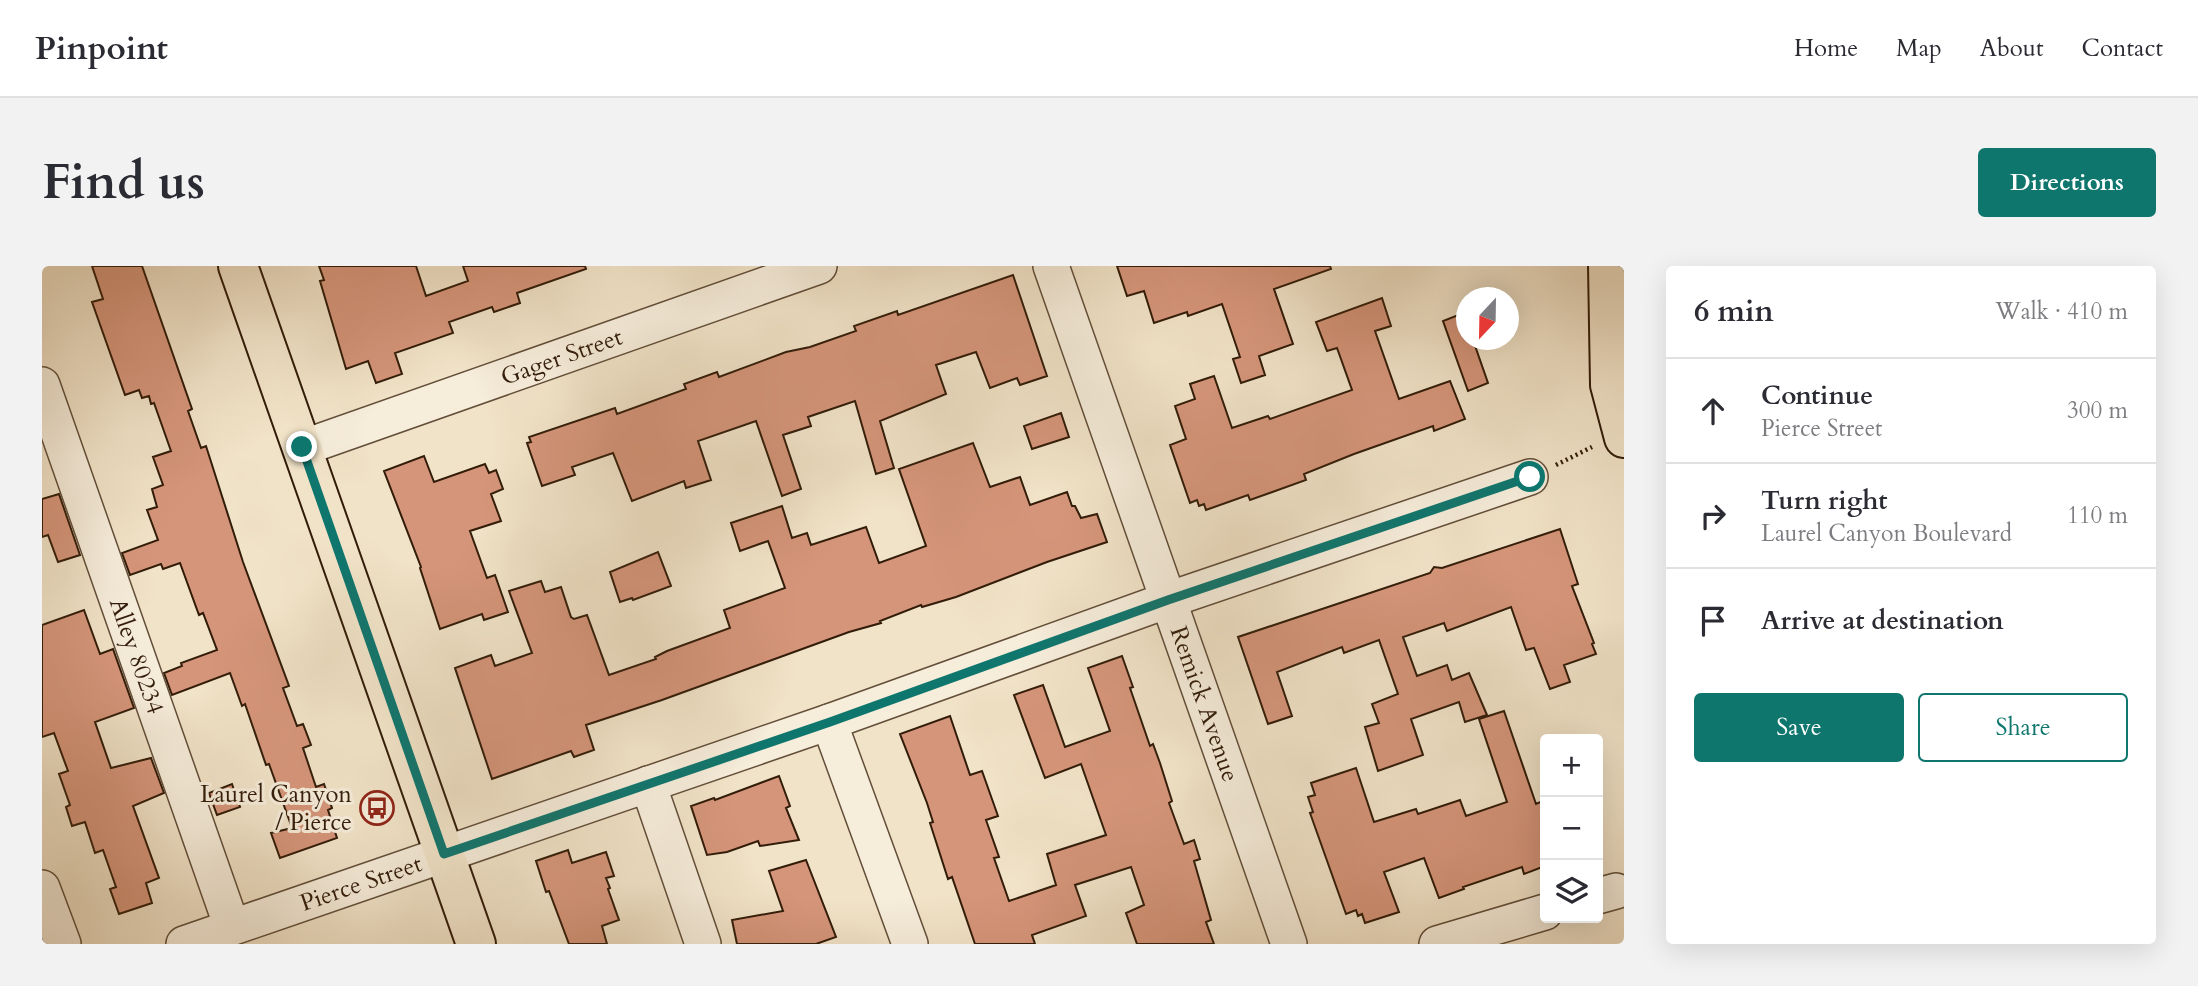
<!DOCTYPE html>
<html lang="en">
<head>
<meta charset="utf-8">
<style>
  body { margin:0; font-family:Cardo,serif; background:#f2f2f3; color:#2b2b33 }
  .controls { position:absolute; right:21px; bottom:21px; display:grid; overflow:hidden; border-radius:7px; box-shadow:0 7px 28px #0002 }
  .controls button { width:63px; height:63px; display:grid; place-items:center; padding:0; border:0; border-bottom:2px solid #e1e1e2; background:#fff; color:#2b2b33; font:35px sans-serif }
  .compass { position:absolute; left:1414px; top:21px; width:63px; height:63px; border-radius:50%; background:#fff; box-shadow:0 7px 28px #0002; rotate:202deg }
  .stop { position:absolute; width:21px; height:21px; margin:-16px; border:5px solid #0f766e; border-radius:50%; background:#fff }
  .stop.end { background:#0f766e; border-color:#fff; box-shadow:0 2px 7px #0008 }
  .list { margin:0; padding:0; list-style:none }
  h2 { display:flex; justify-content:space-between; align-items:center; height:91px; margin:0; padding:0 28px; font-size:30px }
  h2 small { font-size:23px; font-weight:400; color:#7c7c81 }
  .list li { display:grid; grid-template-columns:46px 1fr auto; gap:21px; align-items:center; box-sizing:border-box; height:105px; padding:0 28px; border-top:2px solid #e1e1e2 }
  .list b { display:block; font-size:26px; white-space:nowrap }
  .list p { margin:0; font-size:23px; white-space:nowrap; color:#7c7c81 }
  .list em { font-size:23px; font-style:normal; color:#7c7c81 }
  .actions { display:flex; gap:14px; padding:21px 28px }
  .actions a { flex:1; padding:16px 0; border:2px solid #0f766e; border-radius:7px; text-align:center; font-size:24px; color:#0f766e }
  .actions .main { background:#0f766e; color:#fff }
  .icon { flex:none; width:38px; height:38px; fill:none; stroke:currentColor; stroke-width:2; stroke-linecap:round; stroke-linejoin:round }
  .map { position:relative; flex:none; width:1582px; height:678px; overflow:hidden; border-radius:7px }
  header { display:flex; align-items:center; gap:42px; box-sizing:border-box; height:98px; padding:0 35px; background:#fff; border-bottom:2px solid #e1e1e2 }
  header strong { font-size:33px }
  nav { display:flex; gap:38px; margin-inline-start:auto; font-size:24px }
  .intro { display:flex; align-items:center; justify-content:space-between; box-sizing:border-box; height:168px; padding:0 42px }
  h1 { margin:0; font-size:49px }
  .button { padding:18px 32px; border-radius:7px; background:#0f766e; color:#fff; font-size:24px; font-weight:700 }
  main { display:flex; gap:42px; padding:0 42px }
  aside { flex:1; background:#fff; border-radius:7px; box-shadow:0 7px 28px #0002 }
  .map>svg:first-child { display:block }
  .building { fill:#d5957a; stroke:#321c09; stroke-width:2 }
  .lines { fill:none; stroke-linecap:round; stroke-linejoin:round }
  .minor-casing { stroke:#624e39; stroke-width:38 }
  .major-casing { stroke:#321c09; stroke-width:42 }
  .highway-casing { stroke:#321c09; stroke-width:42 }
  .path { stroke:#321c09; stroke-width:4.5; stroke-dasharray:2 3.5; stroke-linecap:butt }
  .minor { stroke:#f6eddb; stroke-width:35 }
  .major { stroke:#f1e3c8; stroke-width:38 }
  .highway { stroke:#f1e3c8; stroke-width:38 }
  .route { stroke:#0f766e; stroke-width:9 }
  .labels { text-anchor:middle; stroke-width:6; stroke-linejoin:round; paint-order:stroke }
  .street-label { font-size:24px; fill:#321c09; stroke:#f6eddb }
  .poi-label { font-size:24px; fill:#321c09; stroke:#f6eddb; text-anchor:end }
</style>
</head>
<body>
<header>
<strong>Pinpoint</strong>
<nav><a>Home</a><a>Map</a><a>About</a><a>Contact</a></nav>
</header>
<div class="intro"><h1>Find us</h1><a class="button">Directions</a></div>
<main>
<div class="map">
<svg width="1582" height="678" viewBox="0 0 1582 678">
  <rect width="100%" height="100%" fill="#f1e3c8"/>
  <filter id="stains"><feTurbulence type="fractalNoise" baseFrequency=".00286" numOctaves="4"/><feColorMatrix values="0 0 0 0 .2 0 0 0 0 .09 0 0 0 0 .02 0 0 0 .5 -.17"/></filter>
  <radialGradient id="worn" r=".72"><stop offset=".6" stop-color="#630" stop-opacity="0"/><stop offset="1" stop-color="#630" stop-opacity=".3"/></radialGradient>
  <path class="building" d="M50 0H100L150 143 146 145 159 182 164 180 201 296 247 420 241 422 255 460 261 458 269 479 261 482 274 521 282 518 290 542 286 544 295 572 238 592 229 567 250 562 227 498 224 499 203 438 200 440 188 407 130 429 122 407 140 400 139 397 175 384 161 347 157 349 138 297 121 303 119 298 88 309 80 287 116 274 105 244 115 241 110 223 121 219 111 191 129 185 112 137 109 138 107 130 100 132 97 124 83 129 50 36 61 33Z
    M277 0H374L384 30 426 15 421 0H543L544 3 475 27 478 37 452 46 450 41 407 56 411 67 353 87 360 108 334 117 326 95 304 103 278 15 282 14Z
    M1075 0H1288L1289 3 1232 23 1251 78 1217 90 1223 109 1199 117 1191 93 1198 91 1180 38 1146 50 1145 46 1112 57 1102 25 1085 30Z
    M971 9 1005 110 978 119 975 112 948 122 934 86 894 99 904 128 838 155 852 202 834 208 813 135 766 151 769 160 741 169 759 223 740 230 714 155 656 175 669 214 644 222 642 215 590 235 571 187 530 201 533 209 500 220 485 177 489 176 487 171 573 142 575 148 644 123 642 118 675 106 677 111 744 86 768 81 814 65 812 60 855 45 856 49Z
    M1340 32 1349 60 1333 65 1357 133 1408 115 1423 153 1392 165 1391 160 1312 188 1262 208 1264 214 1208 234 1206 229 1164 244 1162 238 1157 240 1155 234 1148 237 1128 179 1144 173 1133 140 1153 133 1148 118 1172 110 1190 162 1226 150 1228 153 1310 124 1295 82 1285 85 1274 56Z
    M1424 46V74H1431L1446 117 1426 125 1401 55Z
    M1019 147 1027 171 990 183 982 160Z
    M931 177 948 221 978 211 988 239 1025 226 1030 240H1033L1039 252 1055 248 1065 276 1005 296 914 331 880 341 879 339 838 355 839 357 807 366 620 434 544 459 552 484 532 491 529 485 450 513 413 402 449 389 453 400 490 387 467 325 499 315 503 326 519 321 529 351 532 353 545 349 567 409 614 393 613 391 625 385 688 362 682 344 743 322 726 275 698 285 689 257 740 240 750 272 765 267 769 279 824 261 837 297 884 280 857 203Z
    M382 190 392 216 443 198 447 207 454 204 461 223 449 228 459 255 428 265 445 312 453 309 466 346 442 354 440 348 398 363 378 302 379 301 342 205Z
    M17 228 38 289 16 296 6 269 0 271V233Z
    M1518 263 1536 318 1530 320 1552 377 1550 378 1554 388 1522 399 1528 416 1508 423 1492 382 1484 384 1469 341 1405 365 1402 357 1361 371 1375 410 1405 399 1410 414 1427 407 1445 449 1423 456 1417 436 1369 453 1381 489 1336 505 1323 461 1337 457 1330 438 1356 428 1337 374 1302 387 1300 381 1235 406 1250 450 1226 458 1196 371 1388 307 1392 301 1400 302Z
    M616 286 629 320 591 334 590 332 578 336 568 306Z
    M42 344 58 388 71 383 92 442 53 456 69 502 109 492 122 527 91 540 117 612 104 617 110 637 77 648 68 623 74 621 61 584 53 587 43 556 30 560 24 541 28 539 17 508 26 505 12 467 0 471V359Z
    M1080 390 1091 421 1088 422 1108 480 1111 478 1118 497 1130 535 1127 537 1142 578 1152 574 1158 593 1152 595 1169 654 1164 656 1172 678H1095L1084 647 1102 639 1089 601 1033 619 1044 650 990 669 993 678H933L910 611 906 613 888 557 891 556 885 537 858 468 908 450 928 509 940 505 956 550 944 554 957 591 952 592 967 635 1014 619 1005 588 1064 569 1039 498 1003 512 972 429 1001 419 1023 481 1068 465 1046 402Z
    M1462 445 1494 538 1503 534V600L1482 608 1480 601 1421 621 1422 623 1397 632 1382 592 1342 606 1357 646 1323 657 1320 648 1316 650 1314 644 1304 648 1268 547 1271 546 1266 531 1273 529 1269 517 1314 502 1332 556 1374 543 1376 548 1418 534 1424 550 1465 536 1437 453Z
    M737 510 748 540 744 542 757 574 718 580 716 575 685 586 665 589 649 540 672 532 673 534Z
    M190 518 198 541 175 549 167 527Z
    M526 584 530 597 564 586 572 610 564 612 568 622 566 623 577 654 560 660 565 678H527L507 625 504 626 494 595Z
    M764 594 794 671 774 678H695L690 654 741 645 727 605Z"/>
  <g class="lines">
    <g class="minor-casing">
      <g id="minor">
        <path id="s1" d="M1009 0 1247 678"/>
        <path id="s2" d="M0 119 190 661"/>
        <path id="s3" d="M260 182 777 0"/>
        <path d="M787 456 868 678"/>
        <path d="M606 518 661 678"/>
        <path d="M0 622 21 678"/>
        <path d="M1556 630 1574 625"/>
        <path id="s4" d="M142 678 787 456 1126 334 1488 211"/>
        <path d="M1395 678 1503 646"/>
      </g>
    </g>
    <g class="major-casing">
      <path id="major" d="M196 0 434 678"/>
    </g>
    <g class="highway-casing">
      <path id="highway" d="M1566 0 1568 119 1582 172"/>
    </g>
    <path class="path" d="M1514 199 1550 181"/>
    <use href="#minor" class="minor"/>
    <use href="#major" class="major"/>
    <use href="#highway" class="highway"/>
  </g>
  <g class="lines">
    <path class="route" d="M260 181 402 588 788 456 1126 334 1488 211"/>
  </g>
  <defs>
    <g id="bus-ring" transform="scale(1.75)"><circle r="9.5" fill="#f6eddb" stroke="#8f2418" stroke-width="1.5"/><path d="M-5-6H5V4H4V6H2V4H-2V6H-4V4H-5ZM-3.5-4V0h7V-4ZM-3.5 1.2v1.5H-2V1.2ZM2 1.2v1.5H3.5V1.2Z" fill="#8f2418"/></g>
  </defs>
  <g fill-rule="evenodd">
    <use href="#bus-ring" x="335" y="542"/>
  </g>
  <g class="labels">
    <g class="street-label">
      <text dy="8" stroke="none"><textPath href="#s3" startOffset="275">Gager Street</textPath></text>
      <text dy="8" stroke="none"><textPath href="#s2" startOffset="287">Alley 80234</textPath></text>
      <text dy="8" stroke="none"><textPath href="#s1" startOffset="464">Remick Avenue</textPath></text>
      <text dy="8" stroke="none"><textPath href="#s4" startOffset="187">Pierce Street</textPath></text>
    </g>
    <g class="poi-label">
      <text x="310" y="536">Laurel Canyon<tspan x="310" dy="28">/ Pierce</tspan></text>
    </g>
  </g>
  <rect width="100%" height="100%" filter="url(#stains)"/>
  <rect width="100%" height="100%" fill="url(#worn)"/>
</svg>
<div class="controls">
<button>+</button>
<button>−</button>
<button><svg class="icon" aria-label="layers" viewBox="0 0 24 24"><path d="M12 4l9 5-9 5-9-5zM3 14l9 5 9-5"/></svg></button>
</div>
<svg class="compass" viewBox="-18 -18 36 36"><path d="M0-13l5 13h-10z" fill="#e53935"/><path d="M0 13l5-13h-10z" fill="#7c7c81"/></svg>
<div class="stop" style="left:1488px;top:211px"></div>
<div class="stop end" style="left:260px;top:181px"></div>
</div>
<aside>
<h2>6 min<small>Walk · 410 m</small></h2>
<ul class="list">
<li><svg class="icon" aria-label="ahead" viewBox="0 0 24 24"><path d="M12 20V5M6 11l6-6 6 6"/></svg><div><b>Continue</b><p>Pierce Street</p></div><em>300 m</em></li>
<li><svg class="icon" aria-label="right" viewBox="0 0 24 24"><path d="M7 20v-9h11M14 6l5 5-5 5"/></svg><div><b>Turn right</b><p>Laurel Canyon Boulevard</p></div><em>110 m</em></li>
<li><svg class="icon" aria-label="arrive" viewBox="0 0 24 24"><path d="M6 21V4h12l-3 4 3 4H6"/></svg><div><b>Arrive at destination</b></div></li>
</ul>
<div class="actions"><a class="main">Save</a><a>Share</a></div>
</aside>
</main>
</body>
</html>
